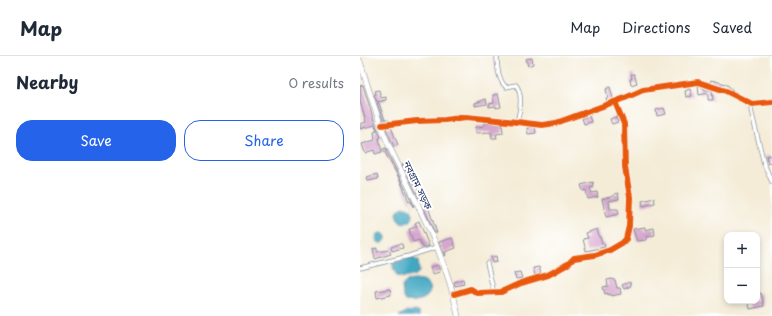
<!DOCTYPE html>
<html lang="en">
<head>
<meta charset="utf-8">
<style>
  body { margin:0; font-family:"Playpen Sans","Noto Sans Bengali",sans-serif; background:#f2f2f3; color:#1f2937 }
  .controls { position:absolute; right:12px; bottom:12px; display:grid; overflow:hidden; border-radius:8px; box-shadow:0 2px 6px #0003 }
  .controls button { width:36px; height:36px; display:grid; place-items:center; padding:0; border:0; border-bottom:1px solid #e0e1e3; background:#fff; color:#1f2937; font:20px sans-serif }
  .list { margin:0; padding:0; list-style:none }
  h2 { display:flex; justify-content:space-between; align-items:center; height:52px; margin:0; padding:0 16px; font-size:17px }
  h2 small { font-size:13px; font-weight:400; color:#747a83 }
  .actions { display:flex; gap:8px; padding:12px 16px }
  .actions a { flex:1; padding:9px 0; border:1px solid #2563eb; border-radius:16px; text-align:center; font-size:14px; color:#2563eb }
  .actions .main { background:#2563eb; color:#fff }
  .map { position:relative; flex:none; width:412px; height:260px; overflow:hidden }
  header { display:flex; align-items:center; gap:24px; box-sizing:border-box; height:56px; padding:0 20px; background:#fff; border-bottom:1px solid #e0e1e3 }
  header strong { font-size:19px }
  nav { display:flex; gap:22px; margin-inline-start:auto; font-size:14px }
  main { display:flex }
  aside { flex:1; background:#fff }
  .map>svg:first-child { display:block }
  .water { fill:#42a8c2; stroke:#2e6c90 }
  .building { fill:#d7a6ce }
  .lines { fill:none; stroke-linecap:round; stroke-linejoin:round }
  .street-casing { stroke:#888e9a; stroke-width:5 }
  .secondary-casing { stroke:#888e9a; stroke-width:6 }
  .street { stroke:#fff; stroke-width:3.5 }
  .secondary { stroke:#fff; stroke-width:5 }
  .cycleway-casing { stroke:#fff; stroke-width:8 }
  .cycleway { stroke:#e8590c; stroke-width:6 }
  .labels { text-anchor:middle; stroke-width:4; stroke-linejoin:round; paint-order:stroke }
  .street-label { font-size:10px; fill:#1b2f5e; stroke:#fff }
</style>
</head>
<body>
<header>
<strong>Map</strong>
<nav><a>Map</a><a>Directions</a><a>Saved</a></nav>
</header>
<main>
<aside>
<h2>Nearby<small>0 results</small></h2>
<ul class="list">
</ul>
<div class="actions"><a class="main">Save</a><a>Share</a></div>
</aside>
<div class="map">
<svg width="412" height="260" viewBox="0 0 412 260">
  <rect width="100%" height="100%" fill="#fff"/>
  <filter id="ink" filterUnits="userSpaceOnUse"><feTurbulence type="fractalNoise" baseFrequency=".025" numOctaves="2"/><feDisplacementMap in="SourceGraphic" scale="8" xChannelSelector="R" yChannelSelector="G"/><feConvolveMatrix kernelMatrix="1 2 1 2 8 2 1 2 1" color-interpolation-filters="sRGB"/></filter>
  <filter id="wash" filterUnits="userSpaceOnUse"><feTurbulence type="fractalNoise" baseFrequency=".012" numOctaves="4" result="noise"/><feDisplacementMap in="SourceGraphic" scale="16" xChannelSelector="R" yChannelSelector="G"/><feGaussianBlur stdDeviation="0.9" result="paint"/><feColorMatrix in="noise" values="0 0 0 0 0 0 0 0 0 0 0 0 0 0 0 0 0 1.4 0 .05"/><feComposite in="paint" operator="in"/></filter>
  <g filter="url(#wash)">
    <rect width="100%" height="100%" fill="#f4ecd7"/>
    <path class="water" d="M37 159a8 8 0 1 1 16 0a8 8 0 1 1-16 0Z
      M16 182a5 5 0 1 1 10 0a5 5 0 1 1-10 0Z
      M51 201 58 205 59 216C54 221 44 223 37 220L33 211V207Z
      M55 224 66 226C78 241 58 247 46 245L43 240 42 230 47 225Z
      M54 255 58 256 60 260H39L46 256Z"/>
    <g id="blocks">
      <path class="building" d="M172 2 173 8 168 10 166 3Z
        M271 18H274L277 27 271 29 270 23H272Z
        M351 24 366 28 373 34V35L350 27Z
        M3 29 13 62 21 81 19 82 22 96 15 98 14 94 5 97 2 88 15 84 14 76 17 75 15 69 0 73V68L6 66 0 45V30Z
        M338 30 342 31 345 34H352L353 44H348V37L339 39Z
        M250 31 253 43 247 45 246 42H248L246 33Z
        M330 33 332 40 326 41 325 35Z
        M19 34 21 42 26 41V44L17 46 14 39 16 38 15 35Z
        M138 38 141 51 136 52V50L129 51V48L134 47 133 39Z
        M126 43 127 48 115 50V47Z
        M17 47H19L25 64H29L30 65 24 66Z
        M304 52 306 58 297 60 296 54Z
        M229 60 231 66 224 68 222 62Z
        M256 61 258 66 252 68 250 63Z
        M124 67 142 68 143 77 136 78 137 82H132L131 76 116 77V71L124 70Z
        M31 71 38 89 34 91 26 72Z
        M175 71 176 77 168 78 167 72Z
        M26 92 27 96 54 150 53 151 51 145 49 146 40 124 23 93Z
        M410 99 412 106 408 107 406 100Z
        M43 107 49 119 51 118 56 127H54L57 133H58L62 141 59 142 42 108Z
        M17 118 18 123 8 125 7 121Z
        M233 126 234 131 230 132 232 137 237 136 238 141 228 143 226 134 223 135 221 129Z
        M258 137 259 143 249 145 250 153H258L259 158 246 161 242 143 254 140V138Z
        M294 142 295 147 283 150 282 145Z
        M67 148 77 177H75L63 150Z
        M59 165 69 190 63 192 59 184 53 186 49 173 57 171 55 167Z
        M285 171V174L294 172 295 179 286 181V184L277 185 273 173Z
        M237 173 239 181H240L242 188 244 187 245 191 226 195 223 183 228 182 226 177Z
        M92 182 96 192 85 196 86 199 85 200 79 186Z
        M39 188H42L43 192 32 195 31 191Z
        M17 192V196L29 194 31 198 15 203 13 193Z
        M136 200 137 206 132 207 131 201Z
        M78 209 80 216 72 218 70 211Z
        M179 211 181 218 175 219 173 212Z
        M160 216 162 222 156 223 154 217Z
        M103 223 104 228 95 230 94 226Z
        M252 223 253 224H255L257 232H260L261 238 251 240V238L248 239V237L245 238 243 231 248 230 247 224Z
        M270 226 271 230 264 233 262 229Z
        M30 233 31 239 17 242 16 235Z
        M401 237 404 250 390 253 388 245H397V238Z"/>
    </g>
  </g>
  <g filter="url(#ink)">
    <use href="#blocks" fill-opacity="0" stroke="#888e9a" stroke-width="1"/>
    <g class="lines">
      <g class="street-casing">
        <path id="street" d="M137 0C137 11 138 24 146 31L156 29C163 38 160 55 157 66
          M392 48 391 54 404 108 412 126
          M22 69 57 65 85 64 106 61 157 66 182 69 196 67 265 42 283 34 338 26 366 35 392 48 412 46
          M127 207 134 237
          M0 212 49 200 77 191
          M94 238 111 233 117 237 141 236 161 227 188 219 208 208 214 202 235 199 250 194 262 187 266 183 269 170 270 141 265 111 264 68 255 46"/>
      </g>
      <g class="secondary-casing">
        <path id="secondary" d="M0 5C9 35 18 66 31 94 57 148 87 201 98 260"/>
      </g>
      <use href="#street" class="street"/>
      <use href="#secondary" class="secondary"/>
      <g class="cycleway-casing">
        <path id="cycleway" d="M22 69 57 65 85 64 106 61 157 66 182 69 196 67 265 42 283 34 338 26 366 35 392 48 412 46
          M94 238 111 233 117 237 141 236 161 227 188 219 208 208 214 202 235 199 250 194 262 187 266 183 269 170 270 141 265 111 264 68 255 46"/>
      </g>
      <use href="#cycleway" class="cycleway"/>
    </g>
  </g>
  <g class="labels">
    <g class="street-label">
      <text transform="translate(58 129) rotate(64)" y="4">নবগ্রাম সড়ক</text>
    </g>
  </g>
</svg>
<div class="controls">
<button>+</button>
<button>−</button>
</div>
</div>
</main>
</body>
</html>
